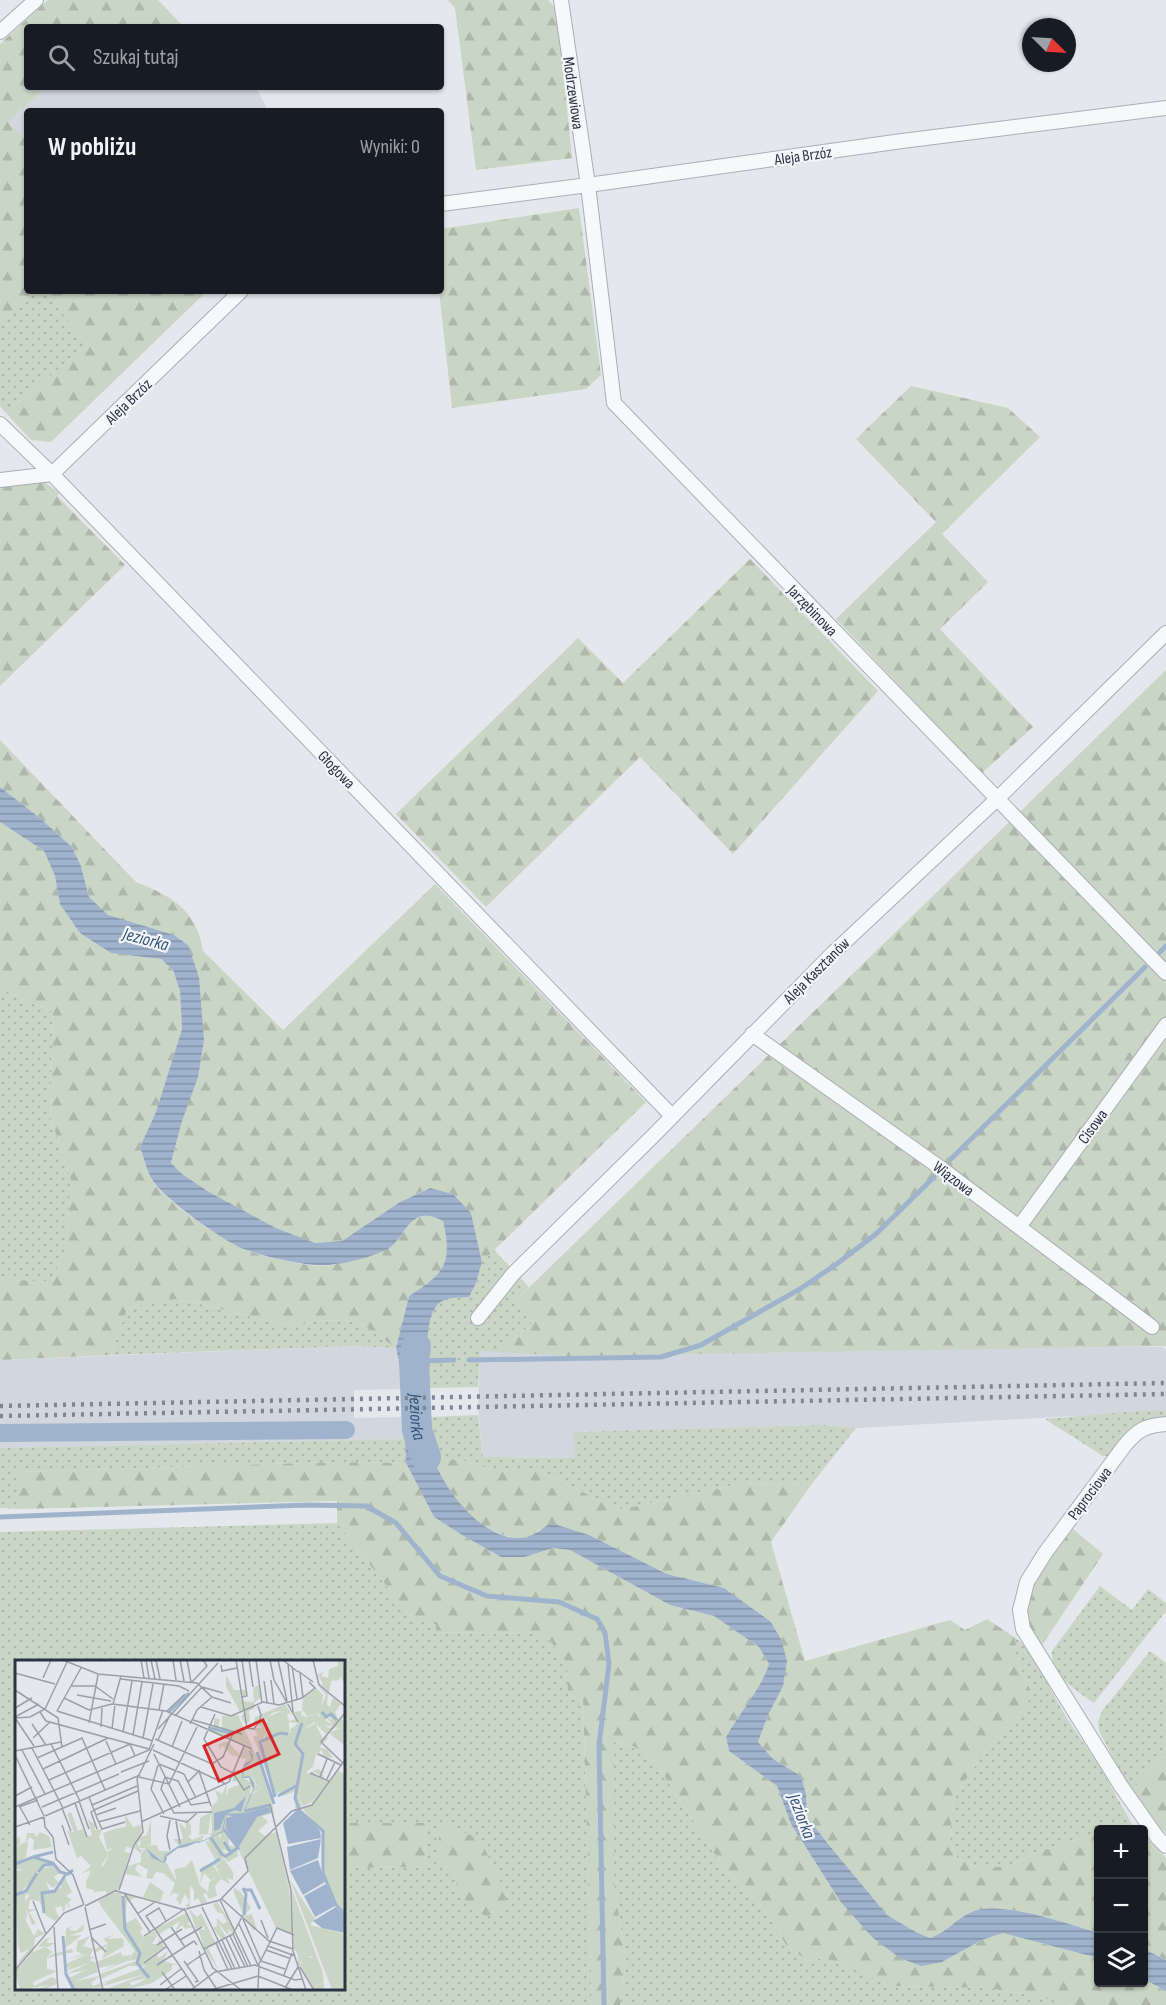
<!DOCTYPE html>
<html lang="pl">
<head>
<meta charset="utf-8">
<style>
  body { margin:0; font-family:"Sofia Sans Condensed",sans-serif; background:#20242c; color:#f1f3f6 }
  .controls { position:absolute; right:18px; bottom:18px; display:grid; overflow:hidden; border-radius:6px; box-shadow:0 2px 4px #0004 }
  .controls button { width:54px; height:54px; display:grid; place-items:center; padding:0; border:0; border-bottom:2px solid #363941; background:#171b24; color:#f1f3f6; font:30px sans-serif }
  .compass { position:absolute; left:1022px; top:18px; width:54px; height:54px; border-radius:50%; background:#171b24; box-shadow:0 2px 4px #0004; rotate:114deg }
  .list { margin:0; padding:0; list-style:none }
  h2 { display:flex; justify-content:space-between; align-items:center; height:78px; margin:0; padding:0 24px; font-size:26px }
  h2 small { font-size:20px; font-weight:400; color:#9ea1a6 }
  .icon { flex:none; width:33px; height:33px; fill:none; stroke:currentColor; stroke-width:2; stroke-linecap:round; stroke-linejoin:round }
  .map { position:relative; flex:none; width:1166px; height:2005px; overflow:hidden }
  .search { position:absolute; background:#171b24; box-shadow:0 2px 4px #0004; left:24px; top:24px; width:420px; height:66px; display:flex; align-items:center; gap:15px; box-sizing:border-box; padding:0 21px; border-radius:6px; color:#9ea1a6; font-size:22px }
  .panel { position:absolute; background:#171b24; box-shadow:0 2px 4px #0004; left:24px; top:108px; width:420px; height:186px; border-radius:6px }
  .map>svg:first-child { display:block }
  .built { fill:#d2d6de }
  .green { fill:url(#green-dots); fill-rule:evenodd }
  .forest { fill:url(#forest-firs) }
  .water { fill:url(#water-rules) }
  .lines { fill:none; stroke-linecap:round; stroke-linejoin:round }
  .stream { stroke:#9fb4cc; stroke-width:5 }
  .canal { stroke:#9fb4cc; stroke-width:18 }
  .river { stroke:#9fb4cc; stroke-width:30 }
  .street-casing { stroke:#a9aeb7; stroke-width:16 }
  .street { stroke:#f7f8fa; stroke-width:14 }
  .rail { stroke:#7d8696; stroke-width:4.5; stroke-dasharray:3 6; stroke-linecap:butt }
  .labels { text-anchor:middle; stroke-width:4.5; stroke-linejoin:round; paint-order:stroke }
  .street-label { font-size:16px; fill:#2b3445; stroke:#f4f6f9 }
  .water-label { font-size:18px; font-style:italic; fill:#34527a; stroke:#f4f6f9 }
  .inset-river { fill:none; stroke:#9fb4cc; stroke-width:3 }
  .inset-road { fill:none; stroke:#9a9fa9; stroke-width:1.5 }
  .view { fill:#d62828; fill-opacity:0.15; stroke:#d62828; stroke-width:3 }
  .inset-edge { fill:none; stroke:#2b3445; stroke-width:3 }
</style>
</head>
<body>
<div class="map">
<svg width="1166" height="2005" viewBox="0 0 1166 2005">
  <defs>
    <pattern id="green-dots" width="8" height="8" patternUnits="userSpaceOnUse" patternTransform="scale(1.5)"><rect width="8" height="8" fill="#c9d6c5"/><path d="M2 2h.1M6 6h.1" fill="none" stroke="#adb8ab" stroke-width="1.8" stroke-linecap="round"/></pattern>
    <pattern id="forest-firs" width="22" height="20" patternUnits="userSpaceOnUse" patternTransform="scale(1.5)"><rect width="22" height="20" fill="#c9d6c5"/><path d="M5 1l3.5 6h-7zM16 11l3.5 6h-7z" fill="#adb8ab"/></pattern>
    <pattern id="water-rules" width="6" height="5" patternUnits="userSpaceOnUse" patternTransform="scale(1.5)"><rect width="6" height="5" fill="#9fb4cc"/><path d="M0 2.5h6" fill="none" stroke="#8293a7"/></pattern>
  </defs>
  <rect width="100%" height="100%" fill="#e4e7ec"/>
  <path class="built" d="M46 87H256L268 111H27V142L8 122Z
    M352 1346 396 1348 405 1389 354 1390V1418L404 1417 405 1439 0 1448V1360Z
    M1162 1347 1166 1350V1411L856 1428 821 1425 574 1432 576 1458 483 1457 478 1407 480 1351Z"/>
  <path class="green" d="M37 291H44L88 344 6 413 0 406V321Z
    M0 994H12L53 1012 50 1116 71 1180 66 1246 52 1282 0 1280Z
    M494 1250 529 1287 515 1301 532 1324 497 1352 480 1351 478 1387 429 1388C428 1368 421 1307 445 1300 452 1297 462 1298 469 1297L476 1283 482 1262Z
    M165 1298 192 1302 289 1326 327 1320 359 1322 396 1348 352 1346 111 1355 127 1309Z
    M1139 1411H1166V1420L1111 1456H1103L1045 1419Z
    M478 1415 483 1457 575 1458 574 1432 821 1425 856 1428 811 1485 745 1483 618 1510 538 1469H489L468 1462 433 1456 430 1417Z
    M405 1439 406 1463 336 1462 19 1472V1509L0 1508V1448Z
    M337 1523 415 1622H436V1632L535 1634 550 1641 568 1663V1696L583 1699 592 2005H0V1532ZM16 1662H344V1823H425L426 1867 353 1868 344 1864V1988H16ZM452 1868 499 1881 507 1896 456 1885Z
    M1100 1586 1132 1610 1148 1589 1166 1603V1611L1094 1703C1077 1691 1050 1675 1052 1651Z
    M1014 1637 1021 1642 1034 1659 1066 1717 1102 1770 1133 1826 1117 1829 1098 1830V1833L1034 1853 1009 1867H976L957 1858 950 1841 953 1799 987 1748 1021 1714 1032 1694 1014 1653 1016 1644Z
    M1150 1651 1166 1663V1755L1164 1759 1160 1756 1131 1792 1099 1731 1098 1722 1102 1711Z
    M613 1742 631 1745 652 1757 722 1865 767 1913 786 1945 808 1961 824 1958 857 1969 890 1986 988 1988 1041 1997 1072 2005H620L626 1961 614 1883Z"/>
  <path class="forest" d="M48 0H158L184 27H27V87H46L8 122 27 142V291H37L0 321V44Z
    M448 0H548L557 10 572 158 476 170 455 8Z
    M579 208 601 375 586 389 452 408 439 291H441V229Z
    M44 291H207L51 442 31 440 6 413 88 344Z
    M911 386 1008 408 1040 437 942 534 988 582 940 629 1033 727 982 773 836 619 936 522 856 439Z
    M36 482 46 483 59 493 57 496 125 565 0 686V487Z
    M750 559 878 691 733 854 640 757 486 907 396 814 578 638 623 683Z
    M1166 670V1346L570 1356 497 1352 532 1324 515 1301Z
    M0 740 136 882C173 897 196 909 203 951L283 1030 435 884 646 1102 482 1262 471 1213 453 1194 429 1188 400 1202 342 1241 315 1243 276 1228 209 1192 182 1174 171 1164 182 1121 188 945 174 935 108 916 89 897 81 866 72 847 40 818 0 787Z
    M0 822 44 851 55 876 60 904 137 956 161 959 173 970 180 991 182 1029 156 1112 140 1147C144 1158 147 1173 153 1182 170 1204 216 1236 242 1248 258 1256 309 1267 327 1266 335 1265 384 1251 389 1248 409 1232 412 1204 443 1221 453 1264 445 1274 409 1296L396 1348 359 1322 327 1320 289 1326 192 1302 165 1298 127 1309 111 1355 0 1360V1280L52 1281 66 1246 71 1180 50 1116 53 1012 12 994H0Z
    M433 1456 468 1462 490 1469H538L618 1510 745 1483 811 1485 771 1542 805 1661 950 1620 965 1630 987 1619 1014 1637 1016 1644 1014 1653 1032 1694 1021 1714 987 1748 953 1799 950 1841 957 1858 976 1867H1009L1034 1853 1098 1833V1933C1069 1924 1003 1901 974 1911 957 1917 948 1932 930 1938L916 1932 887 1915 829 1845 807 1817 806 1794 801 1776 773 1759 758 1742 768 1715 770 1621 724 1588 667 1574 589 1535 540 1529C537 1531 533 1536 529 1537 511 1543 478 1525 466 1512 452 1497 440 1476 433 1456Z
    M336 1462 406 1463 434 1517 462 1535 501 1557H525L553 1548 570 1550 670 1605 714 1616 759 1647 769 1664C760 1691 740 1712 726 1737L729 1751 777 1786 791 1824 840 1901 942 1962 982 1940 1003 1933 1098 1958V1982H1144V1979L1166 1991V2005H1072L1041 1997 988 1988 890 1986 857 1969 824 1958 808 1961 786 1945 767 1913 722 1865 652 1757 631 1745 614 1742V1883L626 1961 620 2005H592L583 1699 568 1696 567 1663 550 1641 535 1634 436 1632V1622H415L337 1523V1501L19 1509V1472Z
    M1073 1529 1103 1554 1042 1645C1038 1640 1033 1635 1030 1630 1013 1599 1055 1552 1073 1529Z
    M1166 1755V1833L1152 1822 1131 1792 1160 1756 1164 1759Z
    M439 1822 480 1839 507 1896 500 1913 486 1916C464 1905 457 1892 452 1868L439 1859Z
    M344 1823H425L426 1867 353 1868 344 1864Z
    M1144 1836 1166 1858V1960L1144 1949Z"/>
  <path class="water" d="M0 787 40 818 72 847 81 866 89 897 108 915 174 935 188 945 199 977 204 1040 198 1077 182 1121 171 1163 182 1174 209 1192 276 1228 315 1243 342 1241 400 1202 430 1188 453 1194 471 1213 482 1262 476 1283 469 1297C461 1298 452 1297 445 1300 421 1307 428 1368 429 1388L405 1389 396 1348 409 1296C444 1274 453 1264 443 1221 408 1202 407 1239 386 1250 369 1258 347 1263 329 1265 308 1267 264 1257 244 1249 223 1241 166 1200 153 1181 147 1172 144 1158 140 1147L156 1112 182 1029 180 991 173 970 161 959 111 953 80 933 60 904 55 876 44 851 0 822Z
    M404 1417H430C431 1430 430 1446 434 1458 444 1492 488 1546 527 1537 535 1535 544 1527 551 1523L589 1535 667 1574 724 1588 770 1621 781 1639 787 1661 783 1686 768 1715 758 1742 773 1759 801 1776 806 1794 807 1817 829 1845 887 1915 916 1932 930 1938C948 1932 957 1917 974 1911 1003 1901 1069 1924 1098 1933V1958L1003 1933 982 1940 942 1962 921 1966 900 1958 873 1938 840 1901 791 1824 777 1786 729 1751 726 1737C740 1712 760 1691 769 1664L759 1647 714 1616 670 1605 570 1550 553 1548 525 1557H501L462 1535 434 1517 406 1463Z
    M1144 1949 1166 1960V1991L1144 1979Z"/>
  <g class="lines">
    <path class="stream" d="M1160 952 1166 946
      M951 1159 1145 967
      M469 1360 661 1357 701 1345 800 1289 838 1263 876 1234 934 1177
      M423 1361 454 1360
      M0 1517 307 1505 366 1506 396 1523 440 1576 487 1596 559 1602 597 1619 605 1633 609 1664 599 1745 604 2005"/>
    <path class="canal" d="M0 1433 346 1430"/>
    <path class="river" id="s1" d="M416 1347 414 1361 417 1430 426 1457"/>
    <g class="street-casing">
      <path id="street" d="M561 0 588 185 614 403 1166 973
        M0 32 36 0
        M441 204 588 185 902 141 1166 108
        M0 424 52 474 672 1116
        M0 480 52 474 241 291
        M752 1034 942 1169 1152 1327
        M1019 1227 1166 1025
        M478 1318 513 1274 653 1136 832 954 997 799 1166 633
        M1166 1424C1145 1426 1139 1429 1125 1445L1045 1553 1027 1582 1020 1610 1023 1629 1121 1786 1157 1837 1166 1846"/>
    </g>
    <use href="#street" class="street"/>
    <path class="rail" d="M0 1406 1166 1383
      M0 1416 1166 1394"/>
  </g>
  <g class="labels">
    <g class="street-label">
      <text transform="translate(574 93) rotate(82)" y="6">Modrzewiowa</text>
      <text transform="translate(803 155) rotate(-8)" y="6">Aleja Brzóz</text>
      <text transform="translate(128 401) rotate(-44)" y="6">Aleja Brzóz</text>
      <text transform="translate(813 610) rotate(46)" y="6">Jarzębinowa</text>
      <text transform="translate(337 769) rotate(46)" y="6">Głogowa</text>
      <text transform="translate(816 970) rotate(-45)" y="6">Aleja Kasztanów</text>
      <text transform="translate(1092 1126) rotate(-54)" y="6">Cisowa</text>
      <text transform="translate(954 1178) rotate(37)" y="6">Wiązowa</text>
      <text transform="translate(1089 1493) rotate(-53)" y="6">Paprociowa</text>
    </g>
    <g class="water-label">
      <text transform="translate(146 939) rotate(15)" y="6">Jeziorka</text>
      <text dy="6" stroke="none"><textPath href="#s1" startOffset="70">Jeziorka</textPath></text>
      <text transform="translate(802 1816) rotate(69)" y="6">Jeziorka</text>
    </g>
  </g>
  <g transform="translate(15 1660)">
    <rect width="330" height="330" fill="#e4e7ec"/>
    <path d="M318 38 326 44 320 52 325 64 330 63 329 85 314 73 325 68 318 67 321 63 314 57 310 60 318 66 301 65 308 79 305 88 312 89 318 98 309 97 306 90 302 96 295 88 287 91 281 83 284 76H281L278 85 285 94 281 124 263 131 262 136 242 90 249 100 245 91 252 71 251 58 266 51 274 63V74L277 70 286 71 303 62 306 48 312 44 315 47ZM242 102 252 121 259 153 247 156 253 162 223 189 214 176V185L209 190 205 173 197 176 193 174 197 173 196 146 212 136 213 129 229 123 236 135 247 128 243 129 234 107ZM302 109 312 113 307 112 309 119 300 112 298 115 313 122 297 142 288 146 284 138 288 117ZM56 152 63 171 67 169 72 176H77L73 159 80 165V170L87 169 84 177 92 192 107 183 103 168 111 167 110 154 118 167 127 165 126 174 117 188 111 187 110 192 115 193 104 228 92 234 91 231 78 232 94 193 85 208 80 207 74 216 75 210 66 214 76 206 66 196 62 198 52 170 59 173 52 154ZM170 158 176 165V175L173 176 177 180 189 175 187 180H192L159 190 166 187 158 179H168L169 183 164 162 171 169ZM136 159V185L129 186 126 180 122 183 125 190 127 193 131 188 137 198 150 201 149 197 158 189 150 200 162 222 159 209 170 207 177 200 185 225 193 232 194 222 205 215 201 206 208 198 224 220 218 212V220L212 218 215 224 206 219 200 226 202 236 194 239 191 233 188 234 193 244 190 242 187 246 183 238 179 241V230L175 226V248L170 246 175 242 170 234 165 245 161 239 164 234 158 233 154 238 160 223 148 213 141 212 137 219 131 218 133 210 123 204 120 209 127 217 110 214 113 206 126 202V193L119 188 123 178 132 175ZM25 172 34 176 37 187 18 190 19 180 14 177 13 180 0 186V179L5 177V183L11 181 12 173H19L21 177ZM13 181 11 197 0 204V187ZM20 197 37 203 22 210 20 218 3 234 8 243 7 253 19 276 23 269 30 274 20 278 18 292 32 286 23 287 29 280 36 277 31 283H41L31 288 38 292 32 296 56 289 59 292 32 298V309L42 311 18 322 19 326 37 317 42 320 37 322 42 321V324L27 330H22L34 325 5 330 0 311 16 294 1 305 14 289 6 293 3 286 0 211 12 210 0 209V205ZM40 205 45 213 39 217 44 223 38 228 30 221 33 230 23 234 25 239 28 242 27 235 46 228 45 221 49 216 57 232 51 236 57 240 53 242 56 250 51 243 49 253 46 246 40 248 44 258 40 261 30 255 24 240H15L13 249 21 250 14 252 21 264 17 265 9 243 14 236 11 229 26 209ZM221 225 236 248 229 256 237 254 242 270H238L229 256 219 233V227L225 232ZM109 234 123 237 112 241 109 264 121 258 128 269 125 271 128 277 139 271 142 276 137 284H144L143 278 150 287 142 295 144 298 153 291 148 301 163 305H157V310L137 323 109 330 133 318 115 322 117 326 106 330H89L130 314 88 326 92 322 87 323 132 306H114L86 319 85 314 126 299V290L141 276 132 275 120 291 88 249 108 241ZM202 242 221 270 218 273 213 269 214 276 202 262 211 277 207 280 198 268 202 266V258L208 264 212 262 208 254 202 252 198 244ZM174 249 182 257 186 253 201 284 202 279 204 283 193 288 204 311 189 288 183 269 190 270 188 266 181 269ZM171 253 176 261 172 264 178 267 170 269 167 265 160 272 165 261 143 275 140 269ZM69 264 68 271 54 276 67 275 50 288 51 269 57 266 54 270 61 271ZM100 274 92 279 107 278 119 294 108 280 109 286 87 299 92 286 80 293 79 289 93 284 88 279ZM75 276 68 286 78 289 75 297H80L75 300 81 303 83 312 60 321 85 316 76 323 78 326 86 323 87 327 60 330 54 318 71 310 51 314 74 303 51 311 55 307 51 308V304L72 294 50 300 67 294 61 291 63 281ZM106 292 107 296 116 295 112 301 85 312 101 304 84 308 82 302ZM287 293 299 299 306 329 290 305 285 301V307L283 304V295Z" fill="#c9d6c5"/>
    <path d="M323 0 330 1V23L324 16 325 20 316 21 314 33 305 24H308L303 15 309 11 306 16 313 18 314 9 323 6ZM211 15 219 30H231V36L225 35 227 41 239 42 238 28 244 25 246 37 239 43V48L243 47 234 51 235 62 229 63 226 57 231 50 225 52 211 26ZM304 27 313 34 312 44 305 54H302L306 60 302 61 314 68 318 66 312 58 320 61 326 58 330 63 319 66 326 72 320 68 311 74 299 62 285 72 274 71 278 84 272 72 283 63 273 62 266 51 259 52 250 59 252 71 248 79 265 72 267 73 246 82 248 101 238 77 243 75 239 69 247 67 239 63 240 57 270 44 276 53 272 54 274 61 282 59 278 52 287 51 286 55 291 57 304 53 311 35ZM223 55 238 88 193 71 199 68V58L205 59 203 69 207 70V56ZM281 76 285 79 281 85 288 91 292 87 302 90 306 82 312 76 313 78 302 90 298 107 291 112 295 115 288 117 284 138 287 146 280 149 282 131 267 136 263 131 267 129 266 125 257 121 267 118 258 112 267 109 272 123 281 124 278 116 285 93 279 86ZM212 81 225 95 229 87 239 91 250 115 252 121 242 103 234 106 241 126 247 128 237 133 239 130 238 123 234 117 229 118 237 123 234 138 222 121 217 122 220 110 226 112 231 99 216 95 208 86 204 89V84ZM323 111 330 114V253L321 244 308 212V172L287 148 297 145ZM212 124 211 135 224 125 229 135 217 147 209 138 197 149 203 139 200 130 207 134ZM242 170 250 176 261 172 274 228 278 274 261 268 223 189 215 193 206 188 211 184 210 189 214 185 223 188 229 174 235 178ZM40 216 31 222 36 234 27 236 29 242 17 240 14 233 10 236 12 260 7 254V258L4 235 14 232 17 238 25 239 24 235 19 236 21 231 24 234 28 228 31 231 30 226 33 229 29 222ZM275 220 300 259 295 265 330 274V330H317ZM277 230 308 313 309 329 314 330H300L284 303 290 304 306 328 297 296H284L279 289Z" fill="#c9d6c5"/>
    <path d="M196 152 193 174 184 175 185 158ZM103 168 104 173H109L111 183 92 190 88 173ZM203 174 209 183 207 190 212 194 222 189 223 196 213 202 209 197 200 206 197 204 205 215 196 220 189 213 185 225 187 207 201 201 190 181 194 183 193 179ZM126 180 129 186 142 185 144 191H154L149 202 131 188H124ZM92 205 87 223 78 230 71 228V221L79 208ZM132 275 141 276 126 290V299L112 301Z" fill="#c9d6c5"/>
    <path d="M96 233H106L109 241 88 249 83 241Z" fill="#c9d6c5"/>
    <path d="M301 28 308 35 307 46 304 53 292 56 287 49 288 39ZM135 222 149 232 145 242 128 237Z" fill="#c9d6c5"/>
    <path d="M240 90 235 92 238 94V100L229 108 228 117 234 116 239 123V129L228 155 218 156 211 155 209 169 208 172 184 183 182 182 171 187 163 188 154 195 151 196 152 199 149 203 137 198 131 188 125 192 121 183 125 191 131 188 148 202 150 195 163 186 182 181 185 182 207 171 211 153 205 169 199 171V153L219 148 231 136 226 152 220 150 212 154 228 153 238 129 234 118H227V111L230 103 237 100 234 91ZM254 147 256 152 242 157 223 188 211 168V158ZM283 149 305 171 306 178 273 184 268 163ZM306 179 303 198 275 210 272 187ZM303 200 310 222 288 235 275 211ZM311 224 320 246 300 257 289 236ZM321 247 330 256V273L307 268 298 261Z" fill="#9fb4cc"/>
    <path class="inset-river" d="M154 52 174 33M307 52 311 57 316 54 322 60M287 63 280 84 288 94 280 138 285 151 308 171V213L321 245 330 254M195 68 216 73M242 92 259 144M263 136 283 125M260 137 245 82 265 73 273 74M230 151 255 145M209 169 223 188 216 192M196 178 208 196M209 182 216 193 209 197M18 197 38 192M0 204 18 197 38 203 45 212 53 214 58 210M185 211 205 199M23 212 29 205 40 204M228 228 231 234 229 255M230 230H236L245 249M0 235 11 231 22 213M108 236 110 269 125 293 122 303 134 318M29 253 27 233 40 231 51 214M48 276 51 314 59 330"/>
    <path class="inset-road" d="M48 0 83 14 182 23 197 37 216 43M126 0 129 18M131 0 134 18M136 0 140 19M141 0 145 19M158 0 161 20M165 0 169 21M172 0 176 22M221 0 232 68 239 69 244 62 246 55 243 46M234 0 238 27M241 0 247 43M255 0 259 20 283 62M263 0 272 41M268 0 283 12M298 0 304 25 330 46M273 4 278 52M206 5 207 11 222 8M277 6 282 39M283 11 298 22M0 13 40 24M285 13 288 38M106 16 98 44 151 51 237 89M28 18 36 0M106 19 164 26 174 31M256 20 259 44M249 21 252 42M177 22 192 6 188 0M56 26H80L98 39M187 27 208 33M0 30 43 58 47 87M62 35 96 41M226 37 232 36 227 0M49 38 74 50 97 44M186 47 216 56 248 42 264 45 287 38 300 28 294 22M0 48 17 38M144 50 149 24M42 51 138 81M42 51 66 8M152 51 170 34M25 52 31 61 134 89M200 54 189 79 206 107 218 113 229 130 235 126M160 56 187 27M0 57 24 44M0 58 15 57 30 49 52 2M0 58 19 86M178 60 227 74M74 63 83 15M17 64 31 85M175 64 182 50 197 37M86 67 87 48M97 69 100 44M143 69 203 3M108 72 117 21M118 75 127 22M18 78 35 62M128 78 138 24M140 79 197 104 208 97 218 73M143 80 155 55M91 81 101 104M36 84 65 141M157 87 167 61M17 88 48 148M7 90 30 134M138 90 211 124M0 91 46 82M139 94 165 147M303 94 326 105M0 95 29 156M22 98 67 78 90 130M328 103 306 82 330 53M144 104 169 114M28 109 93 78M106 112 134 101M295 113 314 121M169 114 181 138M124 117 154 124M150 117 146 129 159 153 197 152M150 117 163 121 176 145 195 142M305 117 312 99M122 119 139 84M312 119 320 102M34 120 115 84 120 96M173 122 184 111 196 146M154 124 182 67M136 129 149 154M136 129 143 105M0 136 17 127M74 137 81 155 101 148M64 141 74 169M60 143 72 177M255 144 276 230 278 291 291 330M77 145 122 126M0 147 134 90 148 50M4 147 23 140M5 147 15 165M27 147 104 114M47 148 56 171M79 150 123 131M79 150 76 152 82 169M30 156 125 115M81 156 87 169 110 162M145 156 172 162 182 153M29 157 30 167 38 177 41 199 58 215 69 245M155 160 152 176 155 190M161 161 165 184M83 162 125 151M126 162 214 122 229 86M47 165 54 185M0 167 29 157M104 230 119 185 128 172 122 118M101 231 170 250M109 233 135 272M207 239 254 281 278 289M205 240 236 306M18 241 31 274M70 246 102 230M70 247 88 330M187 247 217 309M169 248 198 308 226 330M171 249 205 240 233 211 230 198 277 151 297 145 330 100M122 254 140 242M228 259 246 301M246 260 253 278M151 261 144 248 131 256 179 327M224 264 243 305M39 267 43 330M156 267 170 287M74 270 91 264M218 274 233 307M129 276 168 250M215 276 230 307M77 278 91 292M211 278 225 308M165 280 187 267M207 280 220 309M201 283 213 310M142 285 167 269M253 286 280 296M189 289 218 274 228 255M251 290 274 298M184 291 189 310 201 328M169 301 183 321 180 322M246 301 270 309M129 303 151 287M142 305 179 281 182 285M172 305 191 292M285 307 299 330M0 310 49 253 68 245M147 312 160 330M269 315 277 293M145 325 166 309M243 328 244 304 262 268 279 275M270 328 283 307M150 330 171 316M176 330 200 312 240 305 280 320 287 319M196 330 243 316 278 330"/>
    <path class="view" d="M248 60 264 94 204 121 189 86Z"/>
    <rect width="330" height="330" class="inset-edge"/>
  </g>
</svg>
<div class="controls">
<button>+</button>
<button>−</button>
<button><svg class="icon" aria-label="layers" viewBox="0 0 24 24"><path d="M12 4l9 5-9 5-9-5zM3 14l9 5 9-5"/></svg></button>
</div>
<svg class="compass" viewBox="-18 -18 36 36"><path d="M0-13l5 13h-10z" fill="#e53935"/><path d="M0 13l5-13h-10z" fill="#9ea1a6"/></svg>
<div class="search"><svg class="icon" aria-label="search" viewBox="0 0 24 24"><circle cx="10" cy="10" r="6"/><path d="M15 15l6 6"/></svg>Szukaj tutaj</div>
<section class="panel">
<h2>W pobliżu<small>Wyniki: 0</small></h2>
<ul class="list">
</ul>
</section>
</div>
</body>
</html>
